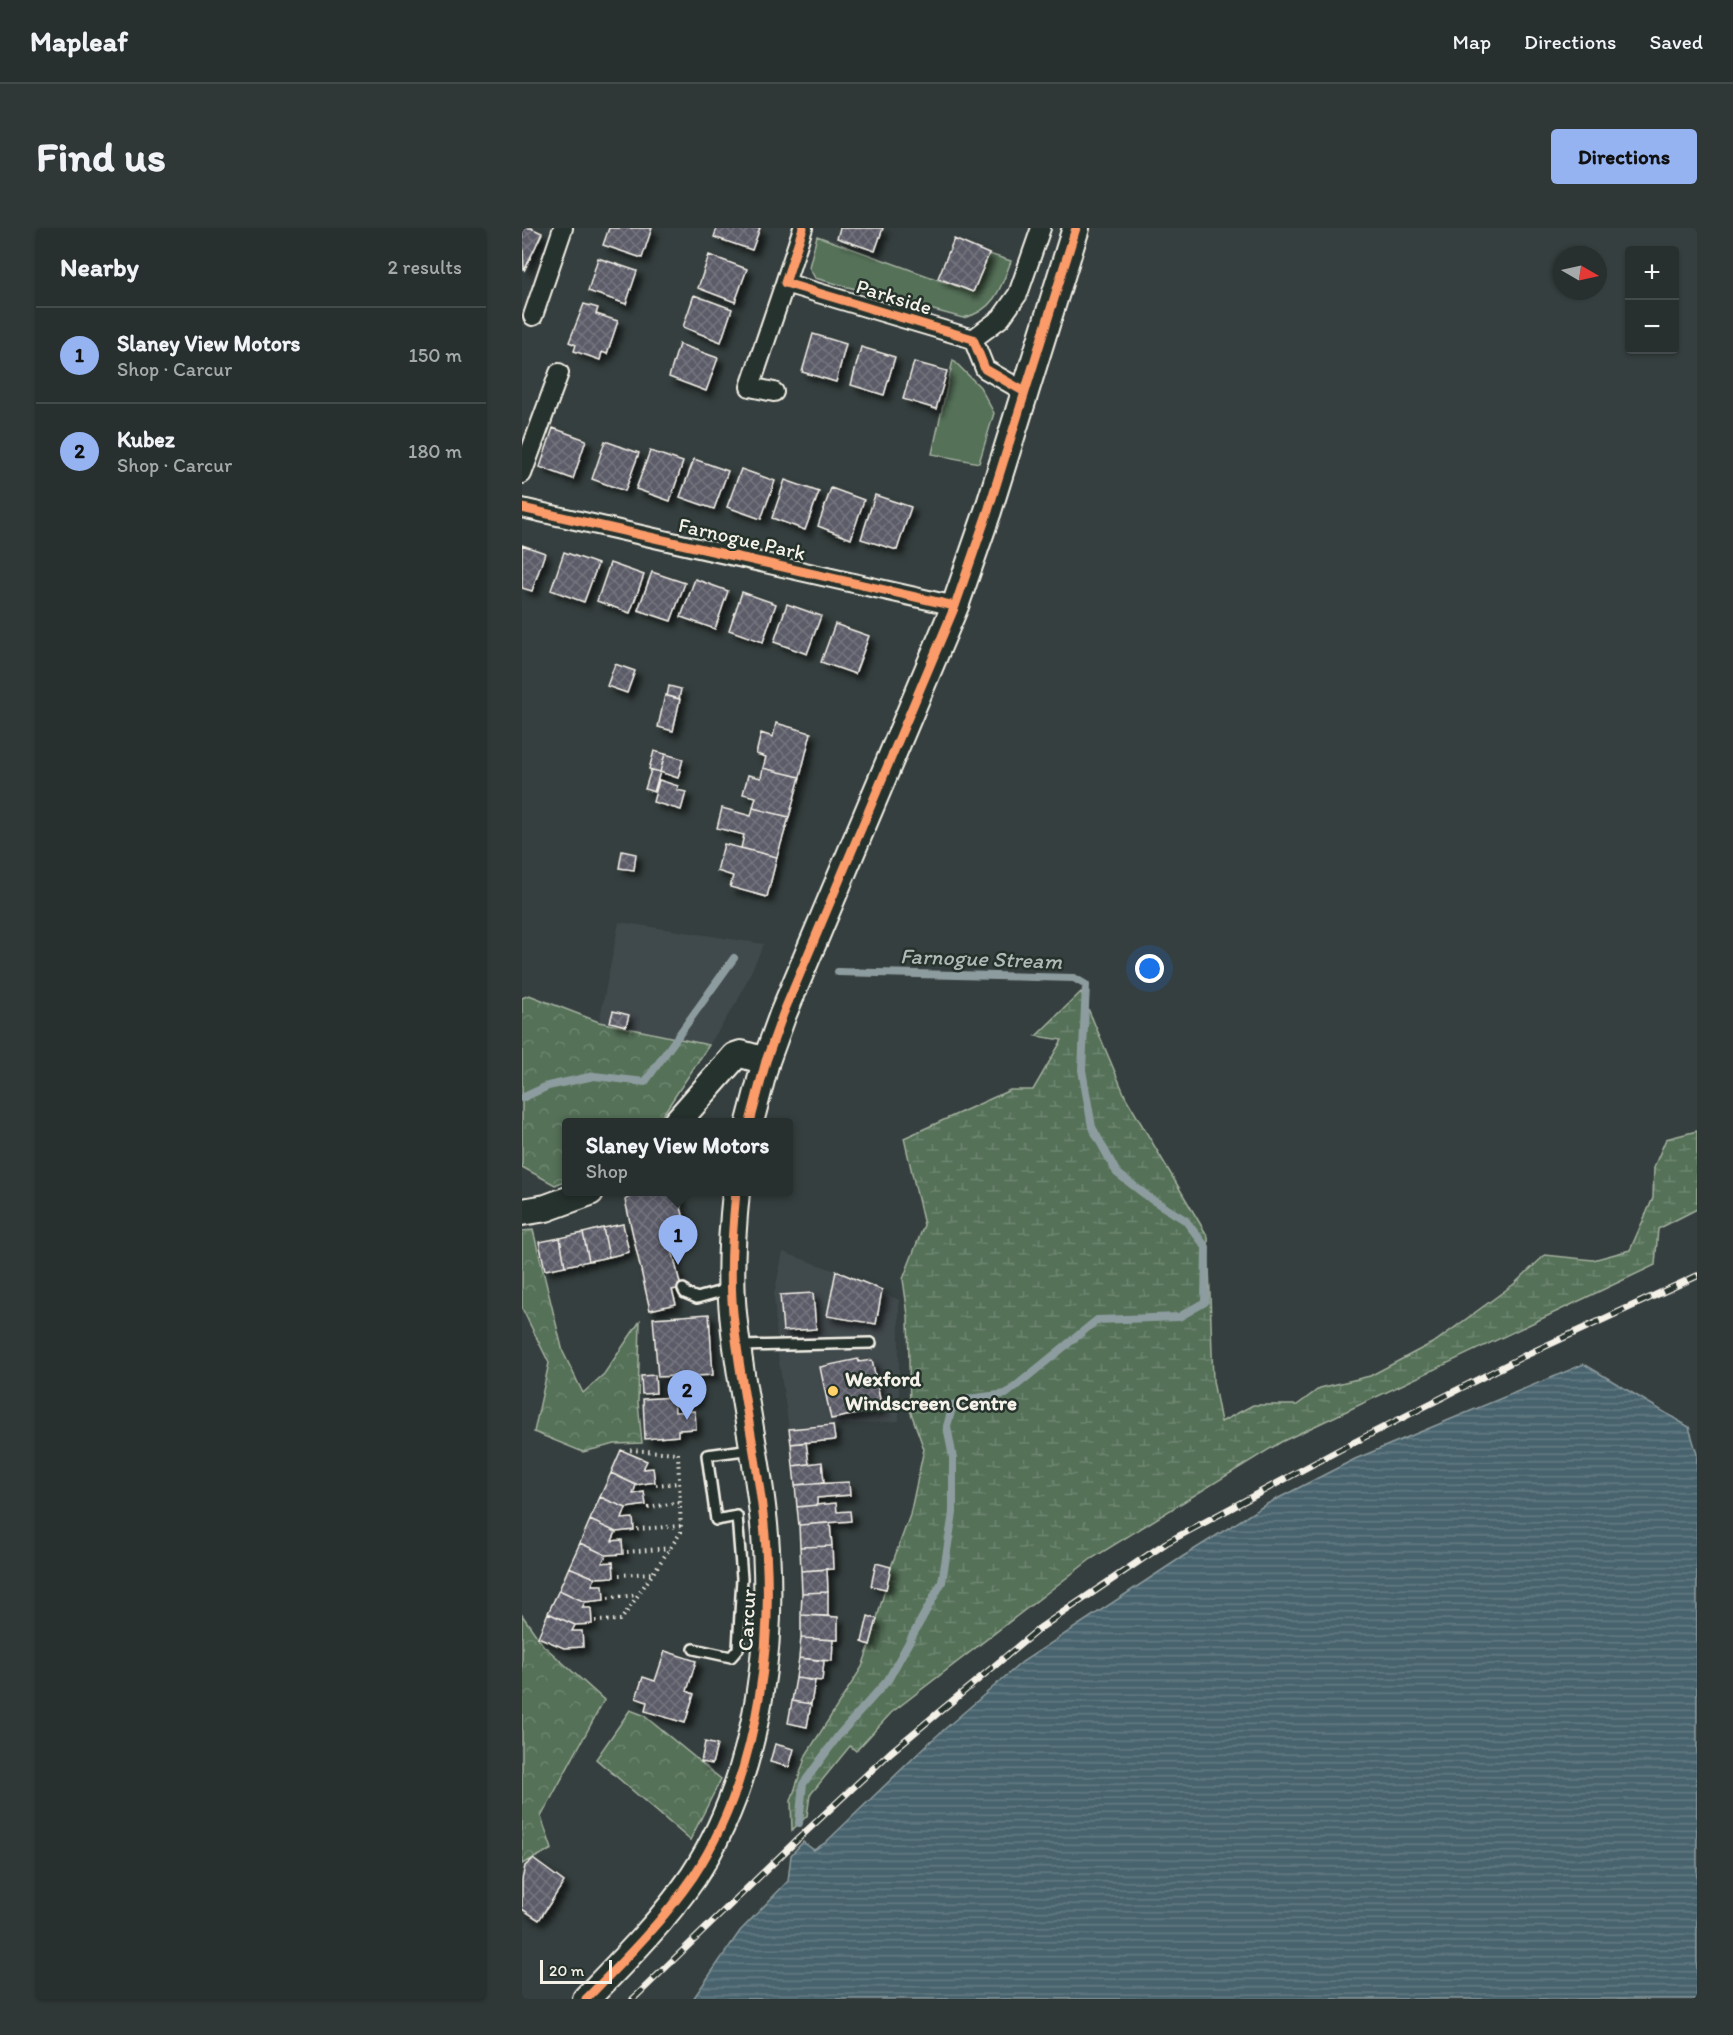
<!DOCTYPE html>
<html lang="en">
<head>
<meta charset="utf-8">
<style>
  body { margin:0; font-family:Itim,sans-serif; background:#303737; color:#f1f3f6 }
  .controls { position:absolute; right:18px; top:18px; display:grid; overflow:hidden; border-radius:6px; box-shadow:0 2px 4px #0004 }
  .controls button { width:54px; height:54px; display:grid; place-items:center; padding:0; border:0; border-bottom:2px solid #444a4b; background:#282f2f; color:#f1f3f6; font:30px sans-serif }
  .compass { position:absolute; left:1031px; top:18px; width:54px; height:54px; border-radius:50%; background:#282f2f; box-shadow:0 2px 4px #0004; rotate:99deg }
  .scale { position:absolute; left:18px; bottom:15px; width:72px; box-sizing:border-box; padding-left:6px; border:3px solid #f4f1e8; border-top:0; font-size:16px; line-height:21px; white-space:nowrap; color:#f4f1e8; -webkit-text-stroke:4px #26332d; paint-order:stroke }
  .you { position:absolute; left:628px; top:741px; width:21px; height:21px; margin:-15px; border:4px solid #fff; border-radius:50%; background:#1a73e8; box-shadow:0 0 0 9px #1a73e833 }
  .badge { display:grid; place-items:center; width:39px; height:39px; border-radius:50%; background:#95b2f1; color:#111; font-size:20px; font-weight:700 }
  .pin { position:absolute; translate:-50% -50px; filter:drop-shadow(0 2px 3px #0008) }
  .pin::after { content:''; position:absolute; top:32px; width:21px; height:18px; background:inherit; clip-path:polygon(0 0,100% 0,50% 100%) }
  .popup { position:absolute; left:40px; top:890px; width:231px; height:78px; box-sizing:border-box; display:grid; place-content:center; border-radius:6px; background:#282f2f; filter:drop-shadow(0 2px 4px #0005); font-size:20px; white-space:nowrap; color:#a5a9aa }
  .popup b { font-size:22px; color:#f1f3f6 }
  .popup::after { content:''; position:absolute; left:50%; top:100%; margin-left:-12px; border:12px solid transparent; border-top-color:#282f2f }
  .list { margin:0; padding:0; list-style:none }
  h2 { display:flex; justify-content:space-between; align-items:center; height:78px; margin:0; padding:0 24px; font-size:26px }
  h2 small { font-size:20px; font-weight:400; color:#a5a9aa }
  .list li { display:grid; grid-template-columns:39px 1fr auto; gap:18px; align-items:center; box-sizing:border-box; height:96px; padding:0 24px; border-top:2px solid #444a4b }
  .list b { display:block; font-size:22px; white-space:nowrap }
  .list p { margin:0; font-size:20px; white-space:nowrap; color:#a5a9aa }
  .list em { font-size:20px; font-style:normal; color:#a5a9aa }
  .map { position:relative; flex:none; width:1175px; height:1771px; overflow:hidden; border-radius:6px }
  header { display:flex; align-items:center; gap:36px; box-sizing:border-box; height:84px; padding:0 30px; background:#282f2f; border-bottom:2px solid #444a4b }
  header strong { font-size:28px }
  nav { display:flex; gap:33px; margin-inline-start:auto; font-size:21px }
  .intro { display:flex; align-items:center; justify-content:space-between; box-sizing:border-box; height:144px; padding:0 36px }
  h1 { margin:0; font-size:42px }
  .button { padding:15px 27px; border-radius:6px; background:#95b2f1; color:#111; font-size:21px; font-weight:700 }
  main { display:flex; gap:36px; padding:0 36px }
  aside { flex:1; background:#282f2f; border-radius:6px; box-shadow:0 2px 4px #0004 }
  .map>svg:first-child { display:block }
  .built { fill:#41484c }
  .green { fill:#557158; stroke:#a4b1a0; stroke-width:1.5 }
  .forest { fill:url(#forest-crowns); stroke:#a4b1a0; stroke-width:1.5 }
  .wetland { fill:url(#wetland-marsh); stroke:#a4b1a0; stroke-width:1.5 }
  .water { fill:url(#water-rules); stroke:#8d9c9f; stroke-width:1.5 }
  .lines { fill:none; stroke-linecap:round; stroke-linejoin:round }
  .stream { stroke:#8d9c9f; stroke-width:8 }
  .building { fill:url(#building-cross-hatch); stroke:#f4f1e8; stroke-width:1.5; filter:url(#shadow) }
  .lane-casing { stroke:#f4f1e8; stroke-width:14 }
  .street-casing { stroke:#f4f1e8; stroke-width:22 }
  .secondary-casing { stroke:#f4f1e8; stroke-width:30 }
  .path { stroke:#f4f1e8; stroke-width:4; stroke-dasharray:1.5 4.5; stroke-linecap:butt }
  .lane { stroke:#26332d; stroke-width:9 }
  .street { stroke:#26332d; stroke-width:18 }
  .secondary { stroke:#26332d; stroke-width:26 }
  .rail-casing { stroke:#f4f1e8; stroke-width:7 }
  .rail { stroke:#26332d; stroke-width:4.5; stroke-dasharray:14; stroke-linecap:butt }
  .cycleway-casing { stroke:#26332d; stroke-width:13 }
  .cycleway { stroke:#fa9b69; stroke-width:9 }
  .poi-dot { fill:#ffd166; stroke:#26332d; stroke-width:2 }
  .labels { text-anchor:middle; stroke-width:5; stroke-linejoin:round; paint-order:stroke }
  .street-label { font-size:21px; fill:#f4f1e8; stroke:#26332d }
  .poi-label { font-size:21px; font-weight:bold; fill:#f4f1e8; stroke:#26332d; text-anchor:start }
  .water-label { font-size:22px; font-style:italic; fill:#b0b9b7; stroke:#26332d }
</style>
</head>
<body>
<header>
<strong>Mapleaf</strong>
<nav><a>Map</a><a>Directions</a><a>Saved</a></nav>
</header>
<div class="intro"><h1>Find us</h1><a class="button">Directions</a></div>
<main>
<aside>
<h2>Nearby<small>2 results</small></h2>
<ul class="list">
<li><span class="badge">1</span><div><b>Slaney View Motors</b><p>Shop · Carcur</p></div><em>150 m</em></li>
<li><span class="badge">2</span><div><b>Kubez</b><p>Shop · Carcur</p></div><em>180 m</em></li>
</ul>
</aside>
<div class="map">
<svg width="1175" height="1771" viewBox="0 0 1175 1771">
  <defs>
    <pattern id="forest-crowns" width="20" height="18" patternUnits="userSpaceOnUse" patternTransform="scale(1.5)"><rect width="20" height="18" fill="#557158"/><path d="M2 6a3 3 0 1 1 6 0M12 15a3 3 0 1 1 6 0" fill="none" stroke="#6e8670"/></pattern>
    <pattern id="wetland-marsh" width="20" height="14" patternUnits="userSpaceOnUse" patternTransform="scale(1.5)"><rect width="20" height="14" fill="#557158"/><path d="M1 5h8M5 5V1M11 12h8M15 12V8" fill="none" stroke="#6e8670"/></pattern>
    <pattern id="water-rules" width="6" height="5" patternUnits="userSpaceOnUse" patternTransform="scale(1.5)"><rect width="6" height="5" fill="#49646e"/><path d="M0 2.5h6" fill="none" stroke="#647b83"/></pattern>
    <pattern id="building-cross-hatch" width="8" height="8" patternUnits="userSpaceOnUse" patternTransform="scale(1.5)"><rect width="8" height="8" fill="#5c5c69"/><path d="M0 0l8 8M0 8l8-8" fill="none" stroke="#74747e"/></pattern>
    <filter id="shadow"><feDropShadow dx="5.5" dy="5.5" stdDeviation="3" flood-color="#0009"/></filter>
  </defs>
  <rect width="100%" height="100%" fill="#363f3f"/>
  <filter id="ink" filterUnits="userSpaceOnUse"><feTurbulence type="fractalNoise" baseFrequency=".0167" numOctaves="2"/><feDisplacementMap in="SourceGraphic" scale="12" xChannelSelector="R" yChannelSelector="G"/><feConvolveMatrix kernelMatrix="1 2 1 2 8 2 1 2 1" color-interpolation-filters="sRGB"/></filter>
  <g filter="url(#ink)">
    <path class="built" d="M97 694 242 716 215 774 187 817 77 794Z
      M261 1024 314 1043 377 1072V1193L267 1201 256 1127 252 1067Z"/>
    <path class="green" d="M295 8 450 64 467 26 489 33C479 60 472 83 441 90L293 50 287 39Z
      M431 132 458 159 472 185 457 235 410 226Z"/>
    <path class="forest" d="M7 767 77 794 187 817 136 894H45V952L33 957 0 939V770Z
      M11 1002 41 1124 61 1165 82 1146 118 1093 116 1174 120 1215 93 1216 61 1224 12 1204 27 1135 0 1080V1003Z
      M0 1387 21 1417 82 1472 19 1589 30 1621 0 1636Z
      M108 1482 121 1487 199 1551 168 1612 74 1531Z"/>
    <path class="wetland" d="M559 764 604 870 686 1009 691 1153 699 1194 731 1177H775L798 1160 848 1148 914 1113 992 1056 1023 1027 1071 1032 1108 1022 1131 970 1132 939 1144 911 1175 903V981L1136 1001 1133 1037 759 1214 569 1331 369 1485 334 1523 328 1518 288 1567 285 1588 270 1602 269 1573 284 1527 340 1439 348 1416 369 1339 388 1287 402 1221 388 1182 386 1087 381 1051 402 997 382 910 488 862H511L540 812 514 808Z"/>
    <path class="water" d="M1062 1136 1167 1199 1175 1226V1771H171L218 1703 266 1653 269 1627 281 1614 292 1622 303 1615 410 1512 500 1434 660 1329 743 1277 833 1231Z"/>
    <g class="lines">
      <path class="stream" d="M0 870 26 858 72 848 123 854 212 730
        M277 1595 281 1556 316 1508 366 1452 420 1354 431 1285V1230L425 1198 431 1177 446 1171 484 1166 575 1092 657 1089 683 1074 684 1019 663 992 629 971 595 945 570 899 560 842 564 757 552 750 316 744"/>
    </g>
    <path class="building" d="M0 0H9L20 5 2 43Z
      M87 0H130L120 30 81 17Z
      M195 0H238L230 22 192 9Z
      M318 0H361L353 23 315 10Z
      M432 11 467 26 451 64 416 50Z
      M187 27 225 41 213 74 176 60Z
      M76 30 115 43 104 76 66 63Z
      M172 67 210 81 199 114 161 99Z
      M62 76 76 80 74 86 96 93 85 126 80 124 78 132 52 123 54 117 47 114Z
      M291 106 324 116 314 154 280 144Z
      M157 116 196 130 184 163 147 149Z
      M339 119 373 129 362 167 329 157Z
      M392 134 425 143 414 181 381 171Z
      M31 200 64 212 51 251 18 239Z
      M83 213 117 225 103 263 70 251Z
      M128 223 161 234 148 273 114 261Z
      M172 231 206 243 192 281 158 269Z
      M219 241 253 253 239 291 205 279Z
      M263 252 297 264 283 302 250 290Z
      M309 260 342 272 329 311 296 298Z
      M353 267 389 279 375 322 339 311Z
      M0 317 23 325 10 363 0 360Z
      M42 324 76 336 62 374 29 362Z
      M88 335 122 347 108 385 75 373Z
      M130 344 163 355 149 393 116 382Z
      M173 351 206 363 193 401 159 389Z
      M220 364 254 376 241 414 207 402Z
      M265 376 299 388 285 426 252 414Z
      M313 396 347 408 333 446 299 434Z
      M93 436 113 443 105 465 85 458Z
      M147 458 159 461 157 471 145 468Z
      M143 467 158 471 151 503 136 499Z
      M254 495 289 505 278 549 241 540 244 529 234 526 239 505 251 509Z
      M132 523 143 526 138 544 127 541Z
      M143 526 161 531 156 550 138 544Z
      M241 540 278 549 267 589 231 580 234 569 221 566 226 547 239 550Z
      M129 542 138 544 132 564 123 561Z
      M137 552 156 558 155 562 164 564 159 582 131 574Z
      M200 580 229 588 231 580 267 589 255 629 219 620 222 607 195 600Z
      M202 616 255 629 245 669 208 659 211 648 195 643Z
      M100 623 114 626 112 642 97 640Z
      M91 783 107 787 104 798 88 794Z
      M114 964H155L162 991 144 995 159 1060 150 1062 154 1076 128 1082 103 972Z
      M101 996 107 1024 87 1029 81 1000Z
      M81 1000 87 1029 67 1033 61 1005Z
      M61 1005 67 1033 43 1038 38 1010Z
      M38 1010 43 1038 23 1042 17 1014Z
      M314 1043 360 1062 354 1096 305 1088Z
      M291 1065 294 1101 261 1103 258 1067Z
      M187 1086 191 1147 173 1148 175 1173 155 1174 153 1148 136 1149 131 1090Z
      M336 1131 337 1134 350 1132 360 1181 309 1191 298 1139Z
      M133 1147 134 1165 120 1166 119 1148Z
      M152 1169 153 1184 173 1183 174 1201 156 1202V1208L123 1211 121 1171Z
      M311 1197 313 1212 269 1216 267 1201Z
      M284 1214 287 1236 271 1238 269 1216Z
      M99 1222 125 1233 121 1241 131 1240 133 1254 114 1257 89 1245Z
      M300 1234 302 1254 273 1257 271 1238Z
      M89 1245 114 1257 111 1266 122 1264 124 1277 104 1280 78 1269Z
      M327 1254 328 1267 295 1270V1277L275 1279 273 1257Z
      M78 1269 104 1280 100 1291 111 1290 112 1302 94 1304 68 1292Z
      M314 1275 315 1284 328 1283 329 1293 277 1297 275 1279Z
      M68 1292 94 1304 90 1313 100 1312 101 1326 84 1327 58 1315Z
      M308 1295 310 1318 278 1319 277 1297Z
      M58 1315 84 1327 80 1335 91 1334 92 1349 73 1350 47 1339Z
      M310 1318 311 1341 279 1343 278 1319Z
      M354 1335 369 1339 364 1361 349 1358Z
      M47 1339 73 1350 70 1357H81L82 1372 63 1374 37 1362Z
      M305 1341 306 1364 280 1365 279 1343Z
      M37 1362 63 1374 60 1380H69L70 1396 53 1397 26 1385Z
      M306 1364V1388L279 1387 280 1365Z
      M26 1385 53 1397 50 1403H60L61 1419 42 1420 16 1409Z
      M279 1387 316 1389V1412L279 1410Z
      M346 1388 355 1391 348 1417 340 1414Z
      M279 1410 311 1412 310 1433 277 1430Z
      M143 1423 174 1433 165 1463 172 1466 163 1495 123 1483 125 1474 114 1470 121 1449 133 1453Z
      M277 1430 302 1433 300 1453 274 1450Z
      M274 1450 293 1453 289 1476 270 1473Z
      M270 1473 289 1476 285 1499 266 1495Z
      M183 1514 195 1517 190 1536 179 1534Z
      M253 1516 272 1521 267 1539 248 1534Z
      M11 1631 42 1654 17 1692 0 1681V1652L3 1638Z"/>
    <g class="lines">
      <g class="lane-casing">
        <path id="lane" d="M161 1061 163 1065 175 1070 207 1061
          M218 1118 349 1115
          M172 1421 209 1429 216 1421 220 1350 215 1288 194 1292 185 1227 230 1221"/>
      </g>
      <g class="street-casing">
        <path id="street" d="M281 0 263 55 451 111 463 141 503 164
          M11 88 41 0
          M451 111 479 90 496 66 519 0
          M252 164 228 159 263 55
          M0 246 37 145
          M0 280 433 378"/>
      </g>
      <g class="secondary-casing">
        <path id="secondary" d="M155 894 213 828 219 826 244 833
          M228 894 244 833 261 786 433 378 466 283 554 0
          M0 984 24 980 68 964
          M64 1771C102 1732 140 1694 171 1649 240 1544 255 1400 240 1278 232 1213 217 1150 211 1085 207 1045 210 1004 214 964"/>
      </g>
      <path class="path" d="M134 1257 157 1255
        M126 1280 158 1274
        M115 1301 159 1298
        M105 1324 148 1320
        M97 1347 131 1345
        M86 1370 115 1367
        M73 1393 99 1392 159 1304 156 1225 107 1222"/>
      <use href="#lane" class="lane"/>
      <use href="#street" class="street"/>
      <use href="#secondary" class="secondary"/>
      <g class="rail-casing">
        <path id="rail" d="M111 1771 276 1611 369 1524 518 1400 644 1315 817 1222 1002 1128 1175 1048"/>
      </g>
      <use href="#rail" class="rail"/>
      <g class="cycleway-casing">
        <path id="cycleway" d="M281 0 263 55 451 111 463 141 503 164
          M0 280 433 378
          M228 894 244 833 261 786 433 378 466 283 554 0
          M64 1771C102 1732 140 1694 171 1649 240 1544 255 1400 240 1278 232 1213 217 1150 211 1085 207 1045 210 1004 214 964"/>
      </g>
      <use href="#cycleway" class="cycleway"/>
    </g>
  </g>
  <circle class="poi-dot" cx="311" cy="1163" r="6"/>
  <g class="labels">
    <g class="street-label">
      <text transform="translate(372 69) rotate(17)" y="7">Parkside</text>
      <text transform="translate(220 311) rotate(13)" y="7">Farnogue Park</text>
      <text transform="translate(225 1392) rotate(-87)" y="7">Carcur</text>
    </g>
    <g class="poi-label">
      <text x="323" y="1158">Wexford<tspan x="323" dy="24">Windscreen Centre</tspan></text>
    </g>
    <g class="water-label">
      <text transform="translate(459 730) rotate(2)" y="8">Farnogue Stream</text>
    </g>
  </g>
</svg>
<div class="controls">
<button>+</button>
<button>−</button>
</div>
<svg class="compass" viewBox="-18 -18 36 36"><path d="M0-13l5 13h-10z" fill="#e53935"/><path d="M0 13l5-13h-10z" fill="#a5a9aa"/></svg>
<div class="scale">20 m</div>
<div class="you"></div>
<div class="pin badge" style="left:156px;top:1037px">1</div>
<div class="popup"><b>Slaney View Motors</b>Shop</div>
<div class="pin badge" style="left:165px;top:1192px">2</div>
</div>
</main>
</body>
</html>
